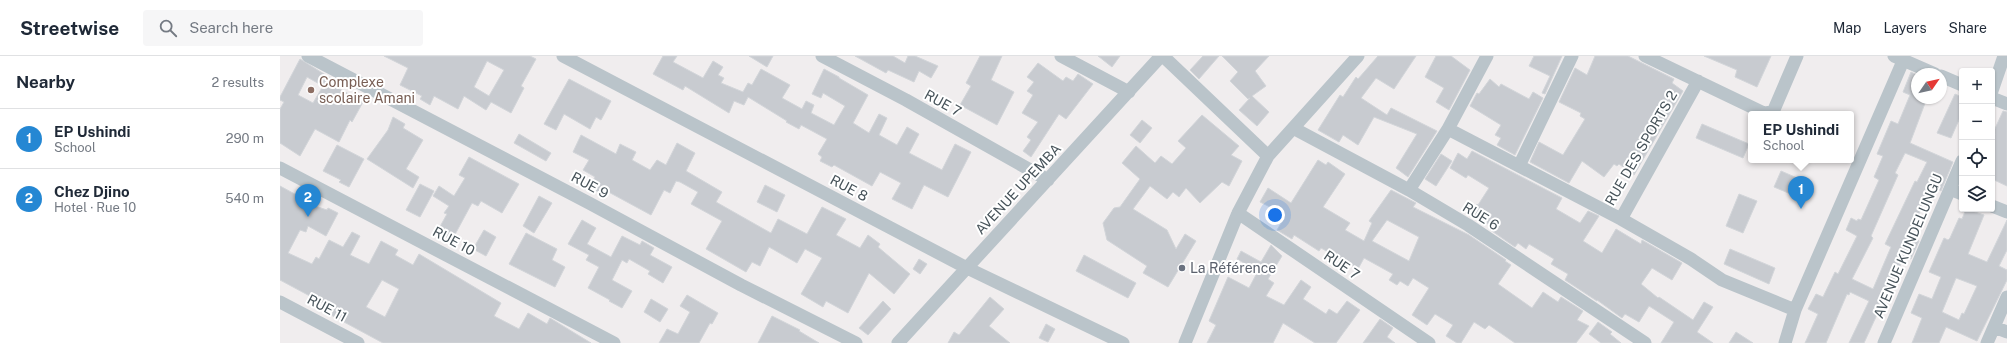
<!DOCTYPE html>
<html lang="en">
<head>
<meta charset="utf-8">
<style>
  body { margin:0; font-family:"Public Sans",sans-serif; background:#f6f6f7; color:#1f2937 }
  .controls { position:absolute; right:12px; top:12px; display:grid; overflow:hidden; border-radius:4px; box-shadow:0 1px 3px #0004 }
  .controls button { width:36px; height:36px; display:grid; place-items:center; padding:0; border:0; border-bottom:1px solid #e0e1e3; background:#fff; color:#1f2937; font:20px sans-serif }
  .compass { position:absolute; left:1631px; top:12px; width:36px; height:36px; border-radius:50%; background:#fff; box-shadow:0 1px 3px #0004; rotate:56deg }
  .you { position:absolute; left:995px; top:159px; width:14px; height:14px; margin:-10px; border:3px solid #fff; border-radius:50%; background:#1a73e8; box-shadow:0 0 0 6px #1a73e833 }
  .badge { display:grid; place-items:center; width:26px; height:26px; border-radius:50%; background:#2587d3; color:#fff; font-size:13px; font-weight:700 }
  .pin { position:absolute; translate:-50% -33px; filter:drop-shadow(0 1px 2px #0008) }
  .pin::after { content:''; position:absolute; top:21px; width:14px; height:12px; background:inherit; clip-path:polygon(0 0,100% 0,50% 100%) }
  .popup { position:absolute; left:1468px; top:55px; width:106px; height:52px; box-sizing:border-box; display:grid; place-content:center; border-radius:4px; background:#fff; filter:drop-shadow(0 1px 3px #0005); font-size:13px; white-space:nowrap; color:#747a83 }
  .popup b { font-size:15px; color:#1f2937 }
  .popup::after { content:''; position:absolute; left:50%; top:100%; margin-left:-8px; border:8px solid transparent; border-top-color:#fff }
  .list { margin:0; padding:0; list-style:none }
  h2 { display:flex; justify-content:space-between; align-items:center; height:52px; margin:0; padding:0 16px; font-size:17px }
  h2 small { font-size:13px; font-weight:400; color:#747a83 }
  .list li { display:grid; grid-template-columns:26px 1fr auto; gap:12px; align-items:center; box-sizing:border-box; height:60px; padding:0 16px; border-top:1px solid #e0e1e3 }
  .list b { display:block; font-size:15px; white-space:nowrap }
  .list p { margin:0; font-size:13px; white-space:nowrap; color:#747a83 }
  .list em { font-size:13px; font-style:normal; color:#747a83 }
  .icon { flex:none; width:22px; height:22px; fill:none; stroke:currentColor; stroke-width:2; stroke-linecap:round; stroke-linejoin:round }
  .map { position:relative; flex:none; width:1727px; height:287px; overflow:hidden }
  header { display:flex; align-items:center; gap:24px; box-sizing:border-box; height:56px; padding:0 20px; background:#fff; border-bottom:1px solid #e0e1e3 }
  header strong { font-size:19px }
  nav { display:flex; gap:22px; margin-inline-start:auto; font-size:14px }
  .search { width:280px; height:36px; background:#f6f6f7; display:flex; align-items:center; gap:10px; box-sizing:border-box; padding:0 14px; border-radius:4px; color:#747a83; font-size:15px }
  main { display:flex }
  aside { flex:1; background:#fff }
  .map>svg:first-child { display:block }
  .building { fill:#c8cbd0; stroke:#d2d5d9; fill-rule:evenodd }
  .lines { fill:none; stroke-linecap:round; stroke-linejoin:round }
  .minor { stroke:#bac4ca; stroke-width:13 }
  .education-dot { fill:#8d6e63; stroke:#fff; stroke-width:1.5 }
  .worship-dot { fill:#6b7280; stroke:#fff; stroke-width:1.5 }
  .labels { text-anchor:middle; stroke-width:4; stroke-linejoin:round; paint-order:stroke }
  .education-label { font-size:14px; fill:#785e54; stroke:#fff; text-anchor:start }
  .street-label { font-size:14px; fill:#47535a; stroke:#fff }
  .worship-label { font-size:14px; fill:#5b616d; stroke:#fff; text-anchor:start }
</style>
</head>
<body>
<header>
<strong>Streetwise</strong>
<div class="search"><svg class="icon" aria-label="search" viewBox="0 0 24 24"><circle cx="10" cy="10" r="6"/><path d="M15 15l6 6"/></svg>Search here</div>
<nav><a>Map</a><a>Layers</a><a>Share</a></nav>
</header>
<main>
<aside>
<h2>Nearby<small>2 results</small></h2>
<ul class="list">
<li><span class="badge">1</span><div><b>EP Ushindi</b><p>School</p></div><em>290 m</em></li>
<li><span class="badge">2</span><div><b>Chez Djino</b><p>Hotel · Rue 10</p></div><em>540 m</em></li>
</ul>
</aside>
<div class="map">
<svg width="1727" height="287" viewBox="0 0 1727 287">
  <rect width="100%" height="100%" fill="#f0edee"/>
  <path class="building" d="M104 0H250L256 3 241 30 244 32 231 57 211 46 206 54 184 40 178 53 154 40 150 49 140 43 142 40 120 29 128 12ZM207 5 224 14 209 40 194 31Z
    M383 0H397L393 6 423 22 433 5 443 11 438 19 444 22 441 27 463 36 468 27 472 29 481 13 510 29 502 42 522 53 526 45 534 49 531 57 554 69 565 50 543 37 541 42 532 38 544 13 559 21V22L588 39 573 67 589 77 599 58 607 62 599 79 617 89 627 71 639 78 629 97 662 114 675 88 691 96 668 141 644 129 632 153 612 143 621 127 600 116 592 130 554 109 552 111 540 105 542 101 538 98 547 83 521 69 519 73 506 66 507 65 468 41 464 49 454 45 449 57 405 30 403 34 373 18Z
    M469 0H493L487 11Z
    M575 0H613L625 7 628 0H635L658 10 651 22 639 15 634 26 608 14 606 17Z
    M700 0H722L711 24 734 36 717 69 680 49 691 30 686 27Z
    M818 0H840L832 11Z
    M923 0H939L919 23 910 14Z
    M942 0H989L975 15 986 30 972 40 989 56 977 70 959 54 970 42 968 43 950 25 958 16Z
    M1098 0H1136L1114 33 1096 22 1081 42 1107 59 1111 52 1157 75 1128 121 1116 112 1137 78 1094 61 1078 89 1063 79 1059 86 1038 74 1060 39 1063 41 1076 21 1078 23Z
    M1156 0H1171L1190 14 1169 54 1156 46 1164 32 1145 21Z
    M1254 0H1282L1265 38 1262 37 1270 20 1249 10Z
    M1315 0H1348L1394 23 1392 27 1403 35 1354 119 1339 108 1337 110 1334 108 1324 121 1302 105 1289 127 1250 106 1259 86 1283 99 1305 63 1300 60 1301 57 1279 46 1295 12 1307 19Z
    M1424 0H1491L1477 31 1455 21 1457 14Z
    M20 3 60 28 58 32 83 46 72 66 70 64 59 86 35 73 20 100 0 87V53L4 46 0 44V41ZM27 21 43 30 33 47 18 39Z
    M758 7 783 25 786 21 793 25 798 18 813 28 786 63 779 58 751 101 743 95 751 84 747 81 758 66 742 57 753 39 747 35 754 26 747 21Z
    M1631 16 1637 19V42H1647L1630 87 1673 106 1661 135 1656 132 1647 151 1643 148 1630 181 1639 185 1631 203 1624 200 1604 251 1601 250 1584 287H1569L1589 245 1570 236 1569 239 1567 238 1546 287H1525L1538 258 1528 253 1536 238 1543 241 1555 216 1558 218 1577 180 1566 174 1571 162 1577 165 1578 163 1581 164 1599 124 1594 121 1603 100 1597 98 1611 65 1618 68 1630 39 1623 36ZM1625 97 1647 106 1637 126 1635 125 1605 188 1611 191 1593 233 1572 223 1593 182 1591 180 1618 119 1615 117Z
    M289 23 331 45 321 64 316 61 310 73 284 58 276 74 264 68Z
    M1210 23 1219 31 1221 28 1249 43 1253 36 1263 42 1235 99 1217 89 1221 82 1215 79 1221 69 1190 50 1197 37 1199 38Z
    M1675 38 1682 41V57L1671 82 1657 77Z
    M1723 55 1727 56V130L1712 123V85L1715 78 1713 77Z
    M922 59 959 90 951 99 962 105 949 130 942 126 920 147 906 132 899 141 893 136 887 143 870 130 853 153 887 174 896 193 905 178 916 185 888 231 863 217 867 210 827 184 823 167 834 152 840 151 860 123 842 107 856 90 875 107 881 100 892 108 906 92 898 85Z
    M113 61 125 68 123 72 143 84 126 113 139 121 133 132 87 103 108 74Z
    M862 64 872 72 860 87 850 79Z
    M1422 68 1469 88 1463 102 1416 82Z
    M239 78 271 97 266 105 234 87Z
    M301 79 336 98 340 88 356 96 352 104 370 114 377 104 386 109 397 87 415 97 406 115 442 136 436 146 489 176 491 177 498 163 527 178 542 151 566 163 556 179 580 192 588 179 600 188 598 191 630 218 614 238 589 217 568 257 546 245 543 251 521 238 542 202 525 193 517 207 489 191 480 210 472 206 466 216 426 193 442 165 411 148 418 136 400 126 396 125 390 137 384 134 371 159 323 133 320 137 309 131 315 121 303 114 309 104 293 96Z
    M57 89 84 103 69 131 59 126 61 124 43 115Z
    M1192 95 1282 142 1276 153 1300 167 1308 155 1319 160 1303 185 1322 197 1336 173 1361 188 1362 184 1402 207 1392 224 1372 212 1361 228 1378 242 1379 241 1413 264 1424 246 1433 251 1417 276 1433 287H1381L1394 266 1369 250 1359 266 1345 258 1342 262 1317 244V245L1285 224 1288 218 1271 208 1274 203 1249 188 1246 193 1238 187 1235 191 1209 173 1211 170 1191 157 1197 148 1198 149 1209 132 1188 119 1186 122 1170 112 1178 97 1187 103Z
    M1161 98 1172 105 1156 130 1145 123Z
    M189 101 239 128 222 157 201 145 198 150 192 147 172 184 157 176 167 158 164 157 169 150 153 140 159 130 174 140 185 122 179 119Z
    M1038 104 1046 109 1048 106 1065 118 1043 151 1070 167 1065 174 1084 185 1092 167 1089 165 1111 134 1136 147 1133 151 1189 179 1226 204 1225 205 1231 209 1218 228 1252 252 1263 236 1278 246 1281 241 1303 255 1297 264 1309 270 1296 287H1235L1209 269 1205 273 1194 266 1181 287H1177L1166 280 1173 269 1155 258 1147 269 1132 259 1149 232 1133 222 1128 230 1120 225 1117 229 1109 224 1113 218 1084 202 1078 213 1041 192 1039 195 1014 179 1012 183 997 174 1003 164 989 156 992 152 980 146 988 132 1011 147ZM1107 164 1139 181 1129 205 1092 185Z
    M1501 115 1531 128 1525 144 1494 131Z
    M140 128 154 135 140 161 126 154Z
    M485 129 505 139 497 156 477 146Z
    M0 130 24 143 23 146 47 154 48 152 58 157 46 180 28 170 26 176 20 174 8 197 32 208 36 201 39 203 49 184 63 191 72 176 80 180 70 199 89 208 101 185 118 194 115 199 133 209 139 198 221 247 214 260 239 273 248 257 267 268 270 262 311 287H103L51 259 54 253 0 224ZM102 224 119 233 105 261 86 251Z
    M1459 138 1477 145 1463 177 1446 170Z
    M259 140 272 147 254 177 243 170Z
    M1686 153 1704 159 1688 198 1707 206 1727 164V194L1719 210 1727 214V224L1697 285 1666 271 1659 287H1632L1642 262 1631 257 1639 238 1652 243 1661 221 1649 216 1664 182 1668 184 1670 182 1679 162 1682 163ZM1676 222 1697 230 1684 258 1682 257 1679 264 1662 256Z
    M302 164 316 172 307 188 331 201 342 180 360 189 362 185 374 192 370 199 392 211 383 227 368 218 370 215 349 203 347 207 342 204 332 224 352 235 342 252 329 245 330 244 308 232 319 211 306 204 309 199 288 188Z
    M204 174 216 181 206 200 193 193Z
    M246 177 277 193 272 204 285 211 275 231 229 208Z
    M991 189 1002 200 988 223 994 227 986 240 1004 249 1021 224 1031 231 1023 243 1046 258 1049 253 1057 258 1067 245 1080 254 1056 287H1035L1003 267 993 287H927L936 269 929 265 948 221 969 232 978 215 957 203 961 195 981 206Z
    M1450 193 1495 212 1489 228 1444 208Z
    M804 199 856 227 848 242 796 215Z
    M639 203 647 208 640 218 633 213Z
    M407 239 438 257 432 268 430 267 419 287H379L387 273 398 278 410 256 400 250Z
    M710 241 724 253 709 270 730 287H668L674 276 679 279Z
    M371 243 388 253 380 266 364 256Z
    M603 245 611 253 588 279 579 272Z
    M492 260 520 274 519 275 539 287H478Z
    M1100 263 1113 272 1107 281 1115 287H1083Z
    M1318 266 1332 276 1330 278 1341 287H1321L1309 278Z
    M766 268 775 273 768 286 759 282Z
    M1456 276 1473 287H1449Z"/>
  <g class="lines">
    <path class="minor" d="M28 0 309 147 461 229 576 287
      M283 0 687 212 843 287
      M542 0 626 44 768 124
      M781 0 849 36
      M883 0 988 100
      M1365 0 1484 57 1493 56 1517 0
      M1614 0 1655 18
      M1661 20 1682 29
      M1712 35 1724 0
      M1712 42 1727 48
      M1013 72 1129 134 1188 169 1365 287
      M1168 73 1341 163 1411 203 1442 224 1515 254
      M1239 110 1292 0
      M0 112 334 287
      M1670 133 1682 138
      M1129 134 1168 73 1207 0
      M1712 150 1727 156
      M958 157 1149 287
      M1341 163 1418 25
      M0 246 78 287
      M1714 271 1727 276
      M618 287 881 0
      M905 287 958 157 988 100 1078 0
      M1505 287 1515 254 1623 5
      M1604 287 1682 105
      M1707 287 1727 241"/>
  </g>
  <circle class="education-dot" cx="31" cy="34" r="4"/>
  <circle class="worship-dot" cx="902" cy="212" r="4"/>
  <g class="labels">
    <g class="education-label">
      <text x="39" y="31">Complexe<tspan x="39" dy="16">scolaire Amani</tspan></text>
    </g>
    <g class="street-label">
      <text transform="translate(663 47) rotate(29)" y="5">RUE 7</text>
      <text transform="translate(1361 92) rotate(-60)" y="5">RUE DES SPORTS 2</text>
      <text transform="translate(310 129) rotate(28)" y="5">RUE 9</text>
      <text transform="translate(569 132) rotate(28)" y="5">RUE 8</text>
      <text transform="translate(738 133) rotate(-47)" y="5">AVENUE UPEMBA</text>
      <text transform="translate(1201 160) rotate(32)" y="5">RUE 6</text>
      <text transform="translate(174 185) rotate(28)" y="5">RUE 10</text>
      <text transform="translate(1628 190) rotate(-67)" y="5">AVENUE KUNDELUNGU</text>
      <text transform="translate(1062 209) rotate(34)" y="5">RUE 7</text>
      <text transform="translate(47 252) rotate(28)" y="5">RUE 11</text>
    </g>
    <g class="worship-label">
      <text x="910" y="217">La Référence</text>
    </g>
  </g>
</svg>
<div class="controls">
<button>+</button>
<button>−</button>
<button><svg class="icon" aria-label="locate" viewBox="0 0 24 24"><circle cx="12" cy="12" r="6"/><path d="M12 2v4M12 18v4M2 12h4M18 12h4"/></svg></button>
<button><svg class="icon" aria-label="layers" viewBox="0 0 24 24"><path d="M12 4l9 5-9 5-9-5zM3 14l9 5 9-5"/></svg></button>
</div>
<svg class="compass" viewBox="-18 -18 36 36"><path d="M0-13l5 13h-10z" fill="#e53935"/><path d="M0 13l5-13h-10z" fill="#747a83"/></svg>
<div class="you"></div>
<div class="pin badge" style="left:1521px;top:153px">1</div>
<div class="popup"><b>EP Ushindi</b>School</div>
<div class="pin badge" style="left:28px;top:161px">2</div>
</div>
</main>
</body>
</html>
